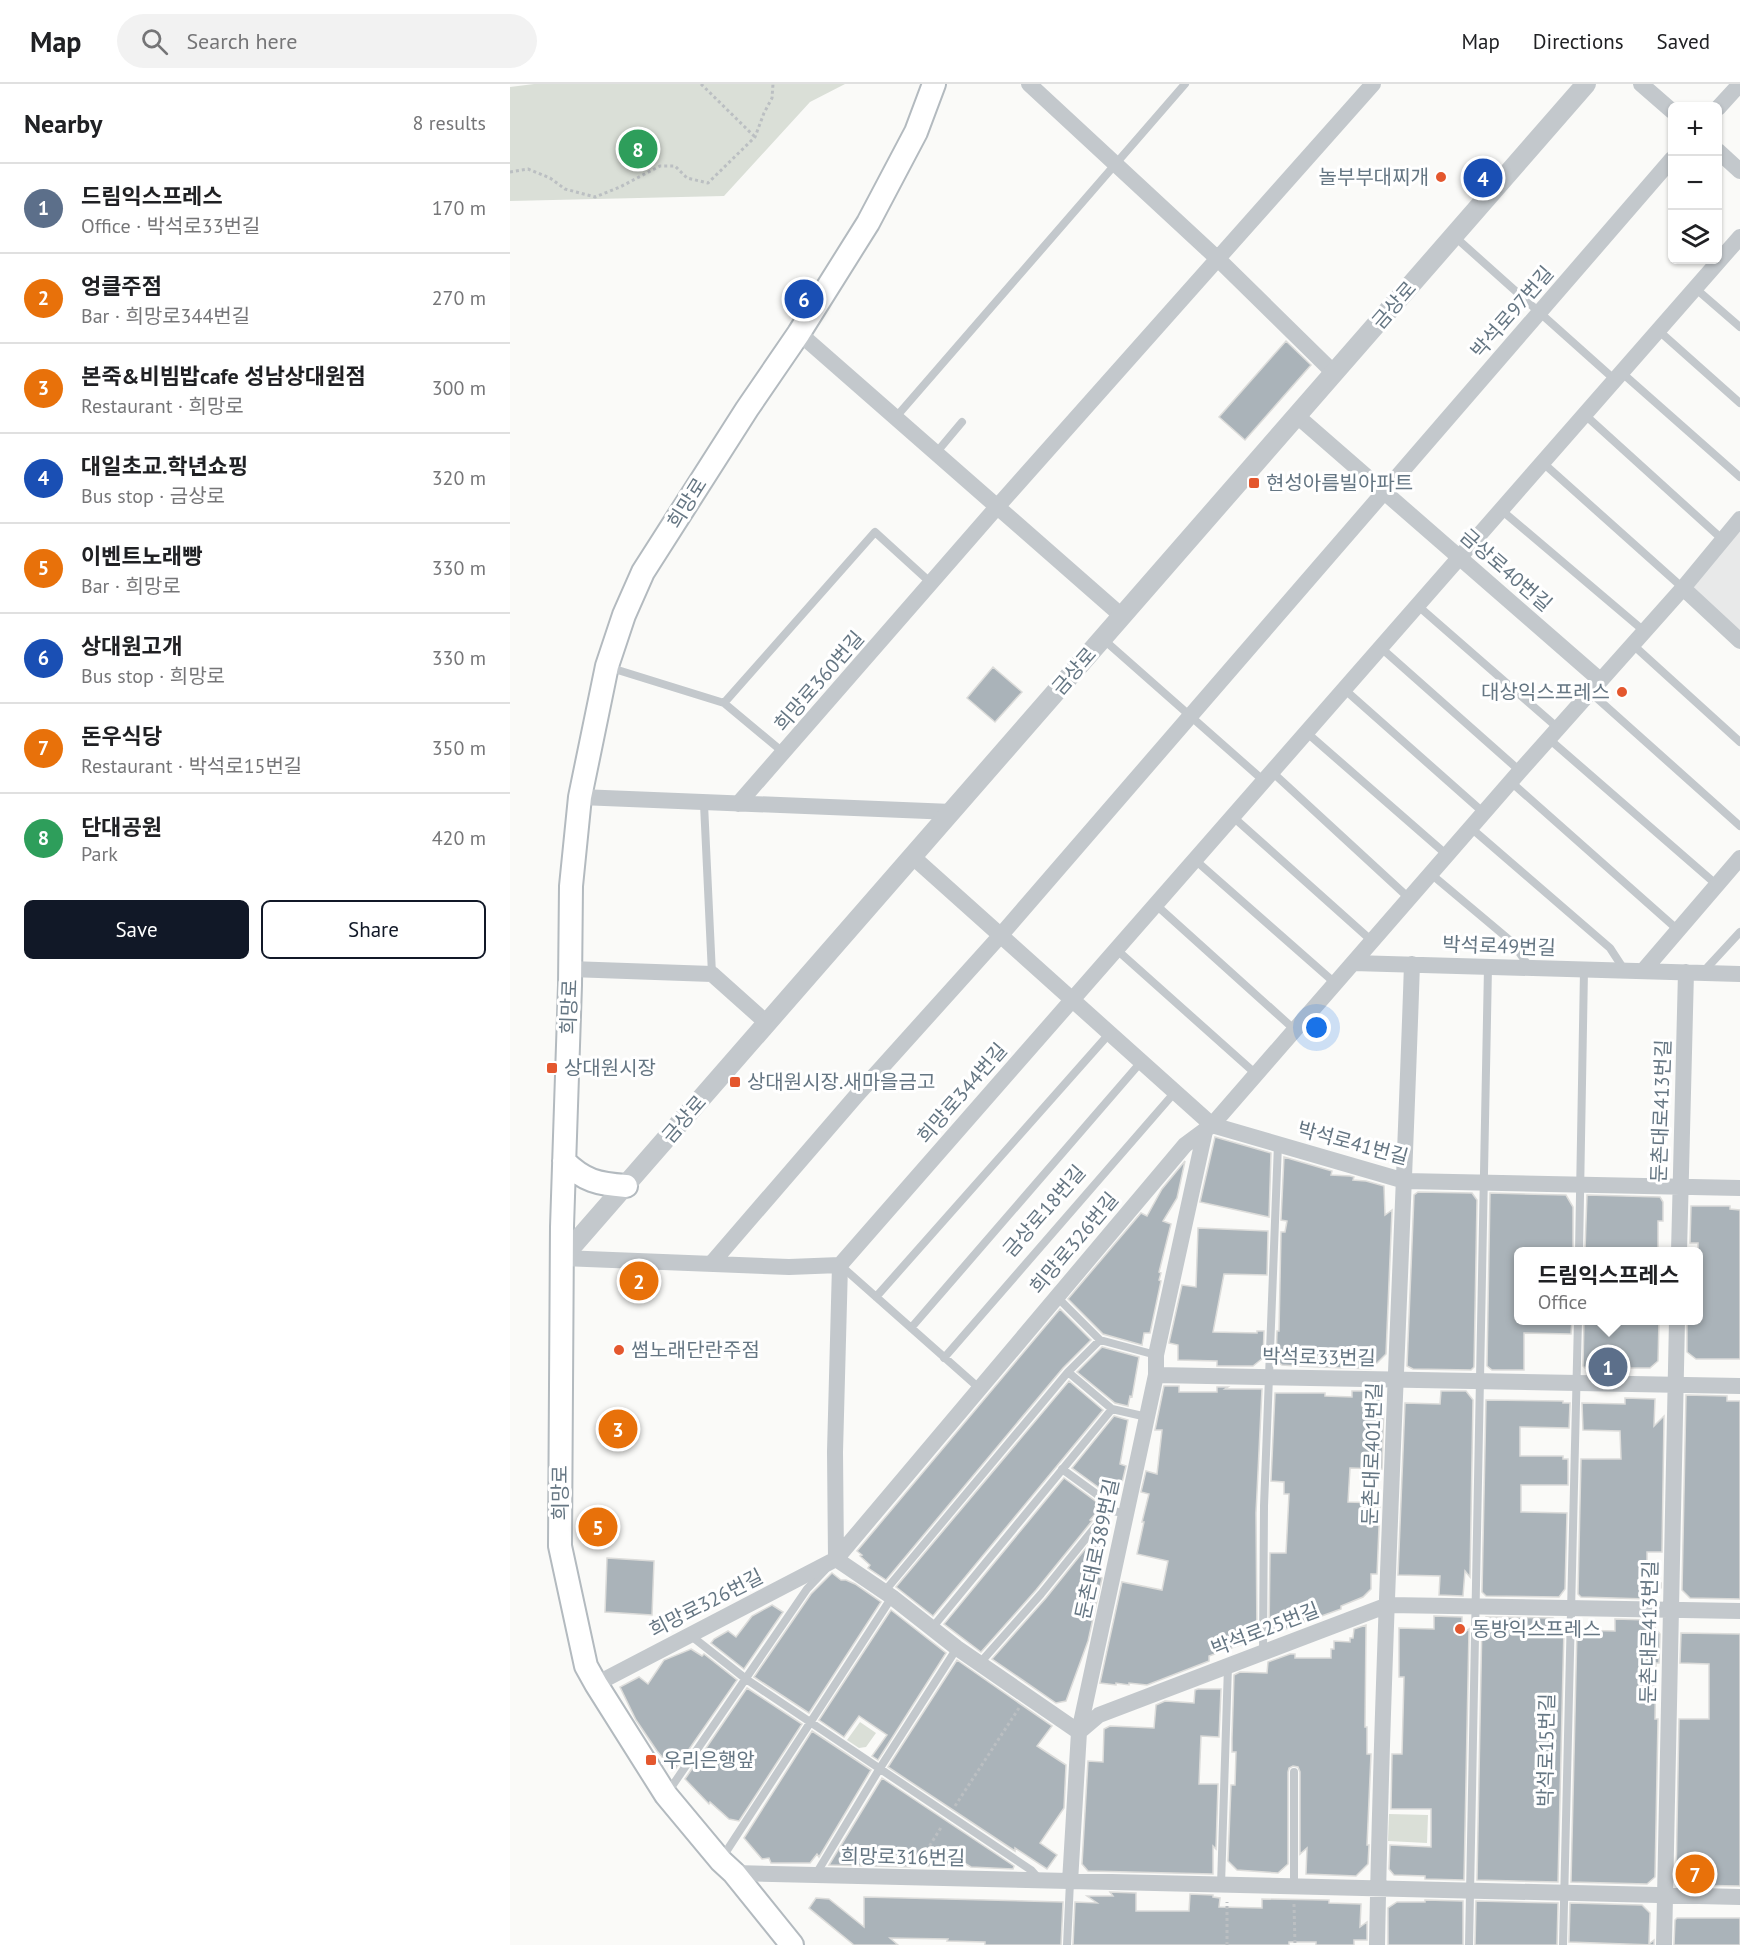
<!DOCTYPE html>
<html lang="en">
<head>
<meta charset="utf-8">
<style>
  body { margin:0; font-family:"PT Sans","Noto Sans KR",sans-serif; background:#f2f2f2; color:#202124 }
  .controls { position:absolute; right:18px; top:18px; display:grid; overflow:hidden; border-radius:9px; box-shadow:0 2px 4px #0004 }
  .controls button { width:54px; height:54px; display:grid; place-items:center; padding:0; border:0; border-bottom:2px solid #e0e0e0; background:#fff; color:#202124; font:30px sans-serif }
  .you { position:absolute; left:807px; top:944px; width:21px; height:21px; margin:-15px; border:4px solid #fff; border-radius:50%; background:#1a73e8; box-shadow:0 0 0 9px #1a73e833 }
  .badge { display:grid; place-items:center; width:39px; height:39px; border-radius:50%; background:#111827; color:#fff; font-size:20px; font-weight:700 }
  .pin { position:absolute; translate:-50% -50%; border:3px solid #fff; box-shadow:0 2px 6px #0006 }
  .popup { position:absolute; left:1004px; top:1163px; width:189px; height:78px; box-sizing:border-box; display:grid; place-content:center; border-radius:9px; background:#fff; filter:drop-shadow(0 2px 4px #0005); font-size:20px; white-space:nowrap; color:#757577 }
  .popup b { font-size:22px; color:#202124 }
  .popup::after { content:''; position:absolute; left:50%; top:100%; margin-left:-12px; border:12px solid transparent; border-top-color:#fff }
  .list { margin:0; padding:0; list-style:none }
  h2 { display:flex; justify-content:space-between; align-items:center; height:78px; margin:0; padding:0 24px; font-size:26px }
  h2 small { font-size:20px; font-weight:400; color:#757577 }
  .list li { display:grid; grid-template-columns:39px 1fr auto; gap:18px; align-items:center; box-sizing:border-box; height:90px; padding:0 24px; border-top:2px solid #e0e0e0 }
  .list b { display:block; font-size:22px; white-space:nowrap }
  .list p { margin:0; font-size:20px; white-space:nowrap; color:#757577 }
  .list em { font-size:20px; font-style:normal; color:#757577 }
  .actions { display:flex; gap:12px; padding:18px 24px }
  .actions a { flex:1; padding:14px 0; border:2px solid #111827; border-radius:9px; text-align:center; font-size:21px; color:#111827 }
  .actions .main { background:#111827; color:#fff }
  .icon { flex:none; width:33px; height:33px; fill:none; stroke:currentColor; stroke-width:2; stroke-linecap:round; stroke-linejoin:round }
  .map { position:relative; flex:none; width:1230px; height:1861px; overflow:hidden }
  header { display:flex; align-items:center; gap:36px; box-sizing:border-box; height:84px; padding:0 30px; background:#fff; border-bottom:2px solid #e0e0e0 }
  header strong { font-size:28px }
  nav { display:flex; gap:33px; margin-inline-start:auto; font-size:21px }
  .search { width:420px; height:54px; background:#f2f2f2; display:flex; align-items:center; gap:15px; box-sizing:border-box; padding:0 21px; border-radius:33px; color:#757577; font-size:22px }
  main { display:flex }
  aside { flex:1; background:#fff }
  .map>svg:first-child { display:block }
  .built { fill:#e8e9e9 }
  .green { fill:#dadfd7 }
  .building { fill:#aab3b9; stroke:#dcdcda; stroke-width:1.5 }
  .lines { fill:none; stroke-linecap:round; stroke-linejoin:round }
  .secondary-casing { stroke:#b3babf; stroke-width:26 }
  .path { stroke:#bbbfc2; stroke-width:3; stroke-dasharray:3 3; stroke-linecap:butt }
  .service { stroke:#c3c8cc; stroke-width:8 }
  .minor { stroke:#c3c8cc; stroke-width:16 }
  .tertiary { stroke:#c3c8cc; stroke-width:20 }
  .secondary { stroke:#fff; stroke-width:22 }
  .poi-dot { fill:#e4572e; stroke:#fff; stroke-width:2 }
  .labels { text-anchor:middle; stroke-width:6; stroke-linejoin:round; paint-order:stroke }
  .poi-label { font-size:20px; fill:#657683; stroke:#fff; text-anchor:start }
  .street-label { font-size:20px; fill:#657683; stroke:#fff }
</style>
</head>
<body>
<header>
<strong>Map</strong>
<div class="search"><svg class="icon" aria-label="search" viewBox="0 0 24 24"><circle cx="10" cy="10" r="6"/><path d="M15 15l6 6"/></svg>Search here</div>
<nav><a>Map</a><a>Directions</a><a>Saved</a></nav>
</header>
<main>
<aside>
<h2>Nearby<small>8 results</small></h2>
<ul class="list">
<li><span class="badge" style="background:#5c6f8a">1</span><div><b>드림익스프레스</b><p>Office · 박석로33번길</p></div><em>170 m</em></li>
<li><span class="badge" style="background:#e8710a">2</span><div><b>엉클주점</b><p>Bar · 희망로344번길</p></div><em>270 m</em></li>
<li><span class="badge" style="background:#e8710a">3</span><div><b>본죽&amp;비빔밥cafe 성남상대원점</b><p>Restaurant · 희망로</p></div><em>300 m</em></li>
<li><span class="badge" style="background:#1a4fb4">4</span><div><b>대일초교.학년쇼핑</b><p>Bus stop · 금상로</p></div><em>320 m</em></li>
<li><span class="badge" style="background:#e8710a">5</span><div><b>이벤트노래빵</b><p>Bar · 희망로</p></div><em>330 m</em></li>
<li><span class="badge" style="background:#1a4fb4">6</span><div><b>상대원고개</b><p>Bus stop · 희망로</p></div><em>330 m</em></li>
<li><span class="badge" style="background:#e8710a">7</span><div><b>돈우식당</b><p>Restaurant · 박석로15번길</p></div><em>350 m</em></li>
<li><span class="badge" style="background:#2e9e5b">8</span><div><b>단대공원</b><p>Park</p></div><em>420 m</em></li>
</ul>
<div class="actions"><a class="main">Save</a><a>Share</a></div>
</aside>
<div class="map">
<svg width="1230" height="1861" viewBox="0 0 1230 1861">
  <rect width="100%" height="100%" fill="#fafaf8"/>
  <path class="built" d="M1230 444V550L1179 502Z"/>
  <path class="green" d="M24 0H335L300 18 214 112 0 117V3Z
    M350 1638 366 1649 356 1663 349 1664 337 1656Z
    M879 1730 918 1731 917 1759 878 1757Z"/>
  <path class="building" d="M776 257 801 281 735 356 709 333Z
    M483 583 512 608 485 638 457 614Z
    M705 1053 761 1069 759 1133 690 1118Z
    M774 1073 822 1087 821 1091 840 1092 844 1093 843 1096 856 1097 874 1102 875 1131 882 1126 876 1270 861 1285 786 1282 772 1281 766 1276 767 1247H769L771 1148H775L777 1137 771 1136Z
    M675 1077 667 1114 653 1137 661 1140 649 1188 651 1189 649 1196 651 1197 640 1249H634L632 1261 593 1250 558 1215 631 1129 637 1132 652 1105Z
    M908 1108 962 1109 967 1116 964 1283 961 1286 903 1285 897 1282 904 1111Z
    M980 1109 1056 1111 1063 1123V1166L1008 1167V1236H1062L1061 1250 1014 1249V1286H982L977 1282Z
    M1077 1111 1150 1113 1153 1118V1137H1148V1167L1075 1166Z
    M1181 1122H1220V1125L1230 1126V1275H1186L1177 1268V1236H1188V1159H1180Z
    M688 1144 758 1147 757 1191 714 1190 703 1248 747 1249V1247H754L753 1274 743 1282H707V1277L668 1276V1261L659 1259 672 1201 686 1203Z
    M550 1225 581 1256 553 1284 376 1496 358 1484 360 1481 350 1472 352 1471 347 1467Z
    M1074 1236H1149L1148 1277 1140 1284H1075L1073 1282Z
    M592 1263 629 1273 622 1313 620 1312 618 1322 605 1319 567 1288Z
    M559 1297 593 1326 423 1532 386 1503Z
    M654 1302H669V1308H707V1303H718L715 1305H752L746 1429 747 1555 699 1572V1577L637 1601 619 1599V1601L606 1599V1601L590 1599 612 1498 652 1506 658 1477 627 1470 634 1438H632L639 1410 631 1408 636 1387 647 1390 652 1346H645Z
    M842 1307H865L874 1322 872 1385 840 1384 838 1418 870 1419 867 1490H861V1505L853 1513 831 1522V1525L759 1551 760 1469H776L779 1410H774V1398L761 1397 765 1309H815V1312L842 1313Z
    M931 1307H956L963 1316 960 1493 955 1487 953 1512 929 1511 930 1492 888 1491 895 1319 930 1320Z
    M1176 1311 1217 1312V1317H1230V1515L1180 1514 1172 1506Z
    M1115 1314 1145 1315 1144 1342 1154 1332 1152 1468H1137V1499H1151V1504L1137 1515 1071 1513 1068 1510 1071 1375H1111L1110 1347 1073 1346 1072 1319 1115 1320Z
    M976 1316 1053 1317V1319H1060L1059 1344 1010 1343V1372H1053V1375H1058V1401H1011V1428L1057 1429 1055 1505 1049 1513 976 1512 972 1508Z
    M604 1332 618 1336 610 1380 616 1382 611 1403 605 1401 603 1407 595 1408 562 1384Z
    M554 1394 588 1419V1427L580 1436 582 1437 526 1506 471 1568 434 1540Z
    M592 1444 595 1447 586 1492 592 1494 578 1557 556 1617 546 1619 482 1575 536 1514Z
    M97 1474 144 1477 142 1531 95 1528Z
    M322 1489 331 1496H336L345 1500 371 1518 299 1629 244 1593 301 1510Z
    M262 1521 273 1528 234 1585 201 1559 204 1555 218 1547 226 1553 242 1532Z
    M381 1526 436 1569 368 1676 362 1672 377 1651 349 1632 334 1653 309 1636Z
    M924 1532 952 1533V1550L959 1545 954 1796 915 1795V1792L884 1791 879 1785 880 1761 921 1763V1725H881L882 1670H892L894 1593H889V1544L924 1545Z
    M976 1533 1043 1534 1054 1543 1048 1798 967 1796 972 1536Z
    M1105 1535 1139 1536 1150 1550 1149 1579H1146L1145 1635H1148L1145 1793 1137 1800 1061 1798 1067 1546 1105 1547Z
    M856 1541 855 1643H857V1670H861L857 1761H859L858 1780 846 1792 796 1790 797 1764 790 1770V1688L788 1683 783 1682 779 1684 778 1688V1780L768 1789 727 1786 718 1777 721 1701H725L726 1668H722V1654L724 1591 730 1588 757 1589 758 1578 780 1570H785V1574H821V1565H824V1557L840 1558V1554H843L844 1545Z
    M1171 1549 1230 1550V1802L1171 1801 1166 1796 1169 1635H1199V1580L1170 1579Z
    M181 1565 192 1572 194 1570 227 1596 164 1687 147 1667 126 1636 110 1603 129 1593 138 1600 154 1576Z
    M447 1576 542 1642 527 1662 556 1681 554 1724 530 1759 547 1771 537 1785 505 1764V1767L378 1683Z
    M237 1604 292 1640 229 1737 219 1735 200 1718 199 1720 175 1695Z
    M688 1605H711L709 1653 691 1652 689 1700H708L706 1765 703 1762V1790L578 1787 572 1780 578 1677 593 1678 594 1645 600 1642 644 1644 646 1621 655 1617 684 1619 685 1606Z
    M302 1647 361 1686 309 1773 307 1770 300 1779H261L259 1774 252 1775 234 1754Z
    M372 1694 504 1782 503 1785 461 1783 451 1777 447 1783 418 1782 406 1774 400 1783 319 1781Z
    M600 1808 626 1809V1827H679L680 1810 703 1811V1813L710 1814 709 1823 752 1824V1815L819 1816V1819L851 1820 850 1843 857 1838V1856H844V1861H806V1858H779V1861H563L565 1818 587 1819 577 1812H603Z
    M354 1813 553 1818 551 1861H475V1858L437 1857 438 1855 380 1854 388 1861H344L299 1824 306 1814 319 1815 354 1843Z
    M915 1816 953 1817V1861H878V1824L887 1818H915Z
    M966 1817 1048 1819 1047 1861H965Z
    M1060 1819 1132 1821 1140 1829 1139 1860 1144 1856V1861L1059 1858Z
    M1167 1834H1230V1861H1164L1165 1836Z"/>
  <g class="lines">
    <g class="secondary-casing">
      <path id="secondary" d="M54 1077C74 1097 88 1100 116 1102
        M282 1861 224 1789 211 1777 156 1711 86 1600 76 1582 50 1462 52 1143 60 901 61 802 70 713 97 582 114 531 133 488 237 325 289 249 358 139 406 48 424 0"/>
    </g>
    <path class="path" d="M191 0 245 53
      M0 88 18 85 40 94 55 105 85 113 110 103 150 82H165L177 94 198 99 245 53 254 29 262 14 263 0
      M445 1722 509 1624
      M410 1777 432 1742
      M784 1820 785 1861
      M717 1861V1818"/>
    <path class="service" d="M944 152 1104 295
      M1185 204 1230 243
      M1149 247 1230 319
      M1111 288 1230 393
      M1074 330 1212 455
      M386 333 675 0
      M426 369 452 338
      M1032 378 1173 504
      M990 425 1134 547
      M907 521 1048 644
      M593 555 754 697
      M1122 560 1230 658
      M870 563 1010 687
      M98 583 214 619 274 669
      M834 605 974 729
      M1080 608 1230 742
      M214 619 365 448 421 499
      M796 648 937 771
      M1039 655 1207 801
      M762 688 900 815
      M1001 698 1168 846
      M194 720 202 890
      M722 732 862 857
      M961 744 1100 864 1115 887
      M684 775 825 899
      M921 790 1002 858 1020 884
      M645 820 785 946
      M607 866 746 990
      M1194 887 1230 848
      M1069 1168 1074 886
      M330 1181 469 1304
      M366 1213 599 950
      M547 1213 590 1256 646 1271
      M401 1244 631 978
      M434 1274 665 1008
      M558 1288 602 1325 637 1333
      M552 1385 596 1417 599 1426 617 1430
      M374 1508 558 1288 590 1256
      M422 1544 602 1325
      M180 1551 236 1595 521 1786 529 1795
      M753 1568 754 1422 768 1060
      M470 1579 531 1510 599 1426
      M784 1688V1803
      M158 1708 297 1505 315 1486
      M212 1774 382 1513
      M306 1790 370 1684 447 1564
      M711 1801 718 1582
      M557 1861 560 1798
      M959 1861 978 883
      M1053 1861 1068 1236"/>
    <path class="minor" d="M519 0 708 175 824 289
      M1131 0 1162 27
      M1208 24 1230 0
      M1208 67 1230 87
      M289 249 613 533
      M786 331 1090 596
      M1173 504 1230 557
      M70 713 442 728
      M228 720 487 423 863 0
      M403 773 702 1041 895 1097 1230 1104
      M843 879 1230 890
      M60 885 202 890 258 940
      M1133 887 1230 774
      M1169 1168 1176 888
      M52 1174 279 1183 330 1181
      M201 1180 346 1012 490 852 1162 75
      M646 1291 1230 1302
      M326 1475 325 1368 330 1181 1230 153
      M326 1475 382 1513 447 1564 569 1648
      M86 1600 326 1475 675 1061 702 1041 1010 687 1173 504 1230 435
      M569 1648 589 1631 878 1521 1230 1527
      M224 1789 1230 1813
      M560 1798 569 1648 646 1291V1271L695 1047
      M867 1861C873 1534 891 1207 902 880
      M1154 1861 1167 1236"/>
    <path class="tertiary" d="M52 1174 1076 0"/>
    <use href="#secondary" class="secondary"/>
  </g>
  <g class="poi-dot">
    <circle cx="931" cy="93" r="6"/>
    <rect x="738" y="393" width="12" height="12" rx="3"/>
    <circle cx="1112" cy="608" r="6"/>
    <rect x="36" y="978" width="12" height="12" rx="3"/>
    <rect x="219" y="992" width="12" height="12" rx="3"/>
    <circle cx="109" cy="1266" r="6"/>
    <circle cx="950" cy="1545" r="6"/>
    <rect x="135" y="1670" width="12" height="12" rx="3"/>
  </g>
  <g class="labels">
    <g class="poi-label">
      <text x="919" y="100" text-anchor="end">놀부부대찌개</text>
      <text x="756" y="406">현성아름빌아파트</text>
      <text x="1100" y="615" text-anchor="end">대상익스프레스</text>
      <text x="54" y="991">상대원시장</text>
      <text x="237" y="1005">상대원시장.새마을금고</text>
      <text x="121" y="1273">썸노래단란주점</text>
      <text x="962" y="1552">동방익스프레스</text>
      <text x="153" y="1683">우리은행앞</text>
    </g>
    <g class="street-label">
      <text transform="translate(884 221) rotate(-49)" y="7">금상로</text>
      <text transform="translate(1002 228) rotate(-49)" y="7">박석로97번길</text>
      <text transform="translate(177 419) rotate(-58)" y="7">희망로</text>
      <text transform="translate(996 486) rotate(41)" y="7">금상로40번길</text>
      <text transform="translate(564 587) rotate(-49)" y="7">금상로</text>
      <text transform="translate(309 597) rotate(-49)" y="7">희망로360번길</text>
      <text transform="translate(989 862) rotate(2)" y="7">박석로49번길</text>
      <text transform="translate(59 923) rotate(-88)" y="7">희망로</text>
      <text transform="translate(452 1009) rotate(-49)" y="7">희망로344번길</text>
      <text transform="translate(1151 1027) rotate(-88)" y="7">둔촌대로413번길</text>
      <text transform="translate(174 1035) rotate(-49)" y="7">금상로</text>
      <text transform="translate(843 1059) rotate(15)" y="7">박석로41번길</text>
      <text transform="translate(534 1127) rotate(-49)" y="7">금상로18번길</text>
      <text transform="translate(564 1159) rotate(-50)" y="7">희망로326번길</text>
      <text transform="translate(809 1273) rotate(1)" y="7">박석로33번길</text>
      <text transform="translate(862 1370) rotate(-88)" y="7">둔촌대로401번길</text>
      <text transform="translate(50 1409) rotate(-90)" y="7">희망로</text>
      <text transform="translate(587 1465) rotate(-78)" y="7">둔촌대로389번길</text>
      <text transform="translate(196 1519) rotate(-27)" y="7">희망로326번길</text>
      <text transform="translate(755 1545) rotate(-21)" y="7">박석로25번길</text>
      <text transform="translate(1139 1548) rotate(-89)" y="7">둔촌대로413번길</text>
      <text transform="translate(1036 1666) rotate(-89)" y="7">박석로15번길</text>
      <text transform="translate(393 1773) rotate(1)" y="7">희망로316번길</text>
    </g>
  </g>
</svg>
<div class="controls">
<button>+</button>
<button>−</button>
<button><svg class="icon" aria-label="layers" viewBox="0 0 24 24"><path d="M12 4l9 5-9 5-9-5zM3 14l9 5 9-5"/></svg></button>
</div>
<div class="you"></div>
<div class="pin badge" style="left:1098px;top:1283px;background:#5c6f8a">1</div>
<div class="popup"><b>드림익스프레스</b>Office</div>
<div class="pin badge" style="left:129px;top:1197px;background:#e8710a">2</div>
<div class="pin badge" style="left:108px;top:1345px;background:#e8710a">3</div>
<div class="pin badge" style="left:973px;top:94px;background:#1a4fb4">4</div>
<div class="pin badge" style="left:88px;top:1443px;background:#e8710a">5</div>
<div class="pin badge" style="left:294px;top:215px;background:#1a4fb4">6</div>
<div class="pin badge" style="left:1185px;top:1790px;background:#e8710a">7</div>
<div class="pin badge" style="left:128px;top:65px;background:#2e9e5b">8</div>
</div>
</main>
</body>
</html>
